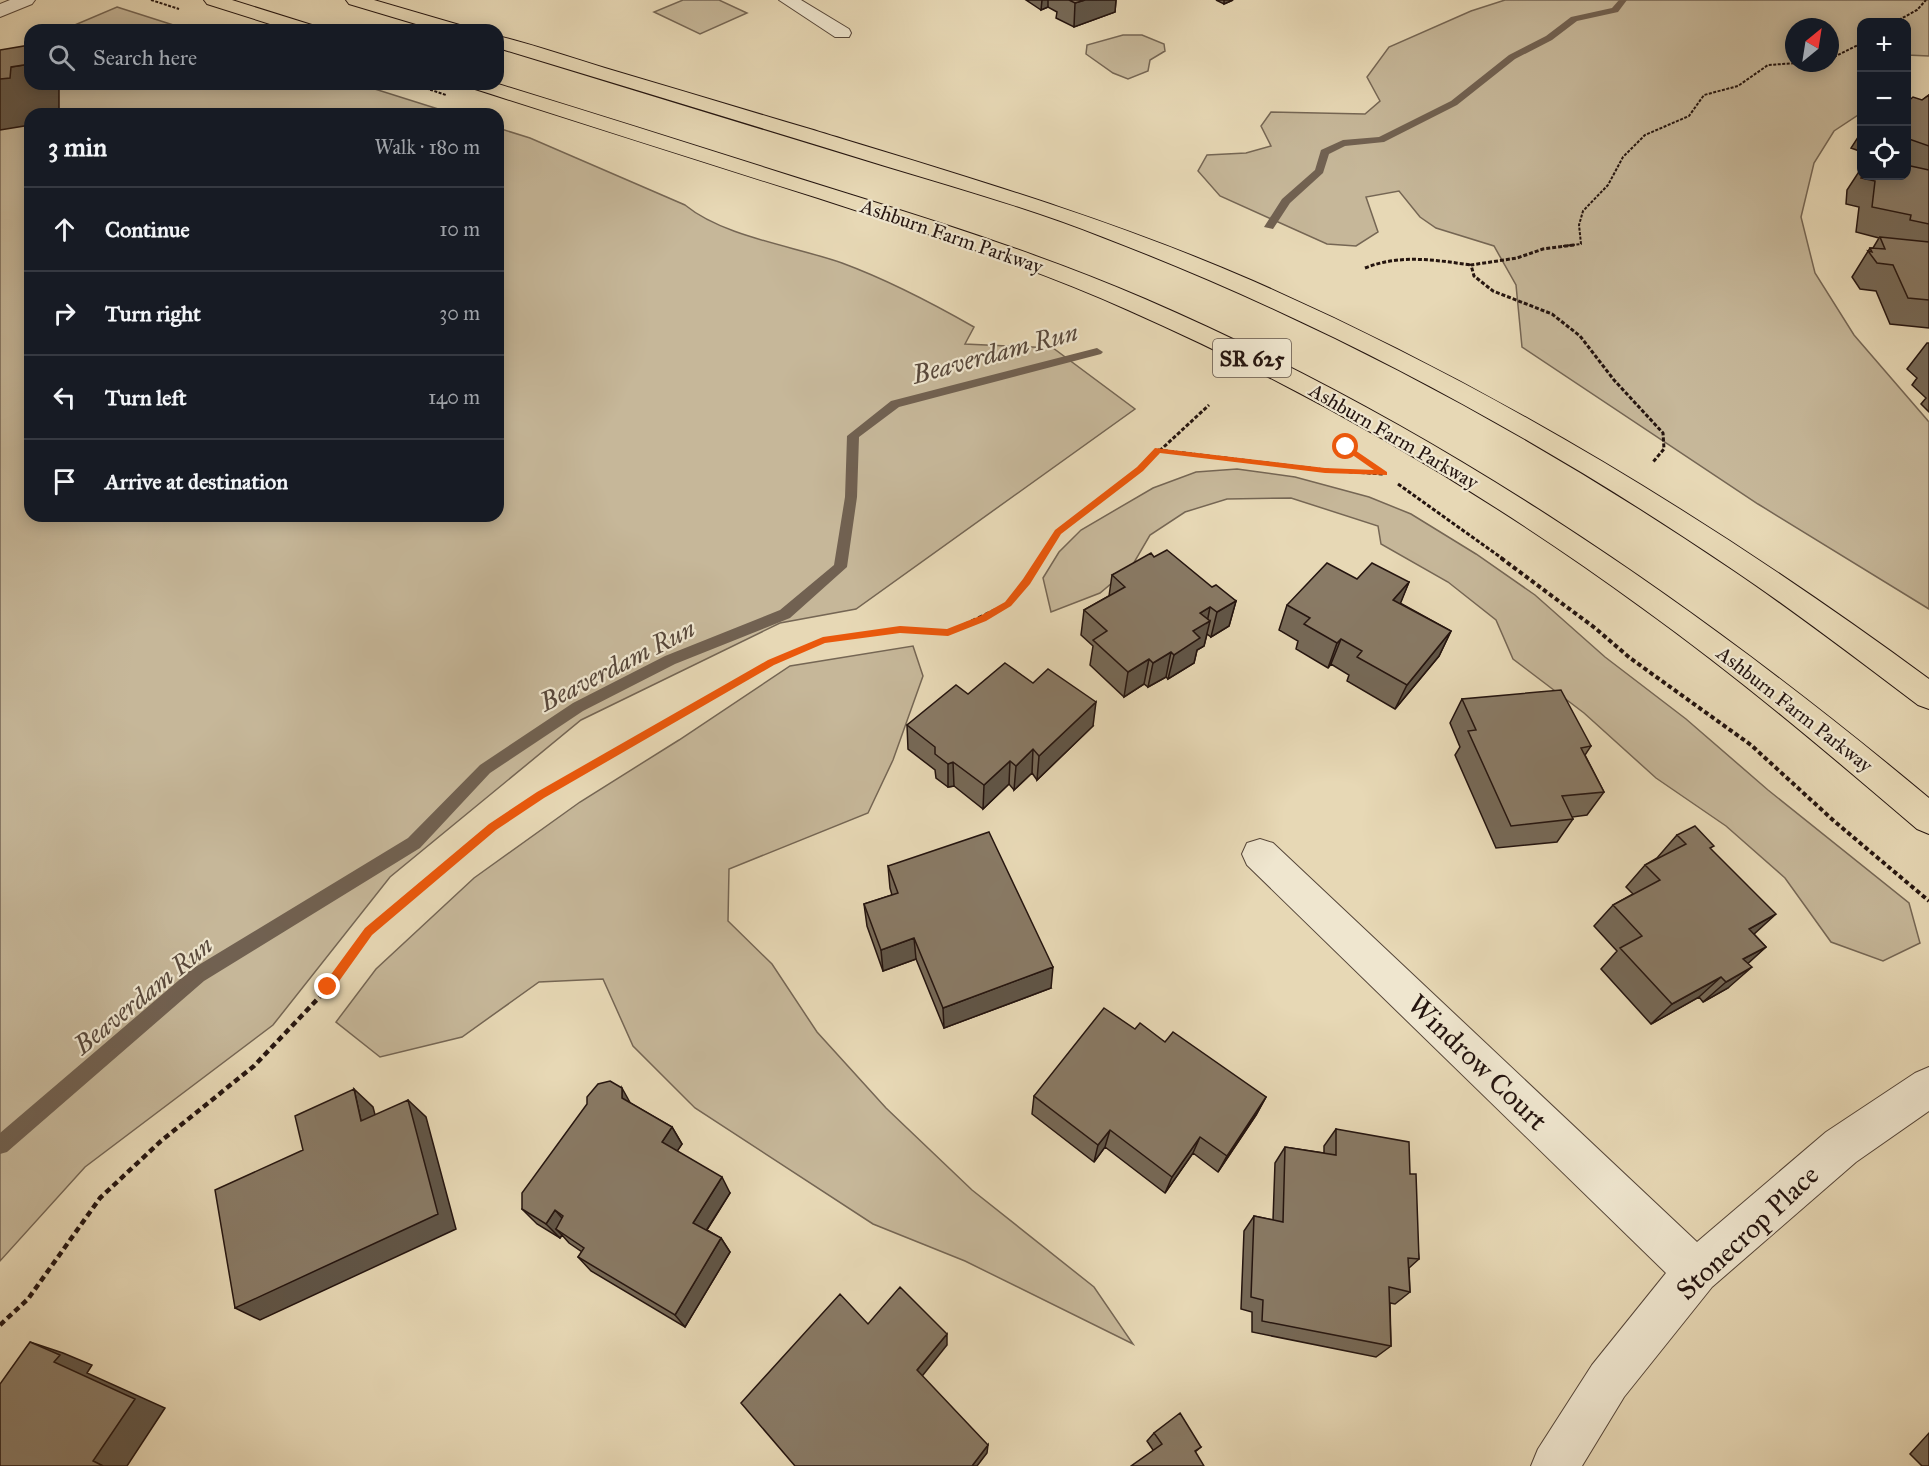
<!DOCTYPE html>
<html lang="en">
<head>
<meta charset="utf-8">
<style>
  body { margin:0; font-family:"IM FELL Great Primer",serif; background:#242831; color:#f1f3f6 }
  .controls { position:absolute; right:18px; top:18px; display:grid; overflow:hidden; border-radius:12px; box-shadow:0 3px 15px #0003 }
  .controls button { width:54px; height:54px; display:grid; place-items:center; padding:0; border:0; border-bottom:2px solid #363941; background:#171b24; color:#f1f3f6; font:30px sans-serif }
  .compass { position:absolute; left:1785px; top:18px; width:54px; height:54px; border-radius:50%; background:#171b24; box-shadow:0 3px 15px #0003; rotate:30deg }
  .stop { position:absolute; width:18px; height:18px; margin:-14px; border:4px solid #ea580c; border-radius:50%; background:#fff }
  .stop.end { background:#ea580c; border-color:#fff; box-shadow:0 2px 6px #0008 }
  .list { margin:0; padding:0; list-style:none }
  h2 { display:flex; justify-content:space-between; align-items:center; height:78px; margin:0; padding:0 24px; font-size:26px }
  h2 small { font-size:20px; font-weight:400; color:#9ea1a6 }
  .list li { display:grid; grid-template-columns:39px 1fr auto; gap:18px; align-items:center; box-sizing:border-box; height:84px; padding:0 24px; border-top:2px solid #363941 }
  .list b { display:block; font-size:22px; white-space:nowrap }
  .list em { font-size:20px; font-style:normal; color:#9ea1a6 }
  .icon { flex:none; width:33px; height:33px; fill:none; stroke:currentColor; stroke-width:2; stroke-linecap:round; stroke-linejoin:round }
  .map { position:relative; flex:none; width:1929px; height:1466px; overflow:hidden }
  .search { position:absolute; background:#171b24; box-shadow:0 3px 15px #0003; left:24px; top:24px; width:480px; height:66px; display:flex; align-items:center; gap:15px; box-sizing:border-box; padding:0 21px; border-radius:18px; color:#9ea1a6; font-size:22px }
  .panel { position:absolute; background:#171b24; box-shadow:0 3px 15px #0003; left:24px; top:108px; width:480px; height:414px; border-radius:18px }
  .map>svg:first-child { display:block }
  .green { fill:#c6b799; stroke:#756654; stroke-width:1.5; fill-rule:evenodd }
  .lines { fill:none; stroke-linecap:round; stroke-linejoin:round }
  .stream { fill:#716151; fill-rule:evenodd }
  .minor-casing { stroke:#554538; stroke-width:2 }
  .major-casing { stroke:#24140f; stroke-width:2 }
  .path-far3 { stroke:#24140f; stroke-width:2; stroke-dasharray:3 1.5; stroke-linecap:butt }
  .path-far2 { stroke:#24140f; stroke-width:3; stroke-dasharray:4 2; stroke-linecap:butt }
  .path-far1 { stroke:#24140f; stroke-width:4; stroke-dasharray:4.5 3; stroke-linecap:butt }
  .path { stroke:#24140f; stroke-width:4.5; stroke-dasharray:6 4; stroke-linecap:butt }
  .minor { fill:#efe6cf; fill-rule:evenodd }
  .major { fill:#e7d8b5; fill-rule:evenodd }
  .wall { fill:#766957; stroke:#24140f; stroke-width:1.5 }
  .shaded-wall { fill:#605547; stroke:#24140f; stroke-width:1.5 }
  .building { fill:#897a65; stroke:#24140f; stroke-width:1.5 }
  .route { fill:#ea580c }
  .labels { text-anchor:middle; stroke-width:4.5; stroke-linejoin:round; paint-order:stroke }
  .far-street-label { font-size:20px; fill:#24140f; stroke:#efe6cf }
  .shield { fill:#efe6cf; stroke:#615349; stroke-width:1.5 }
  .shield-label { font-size:22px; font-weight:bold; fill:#24140f }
  .water-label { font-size:26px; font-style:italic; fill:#58483b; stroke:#efe6cf }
  .near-street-label { font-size:28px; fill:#24140f; stroke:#efe6cf }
</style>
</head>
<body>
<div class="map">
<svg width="1929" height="1466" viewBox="0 0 1929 1466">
  <rect width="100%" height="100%" fill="#e7d8b5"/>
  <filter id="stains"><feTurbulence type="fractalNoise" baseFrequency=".00333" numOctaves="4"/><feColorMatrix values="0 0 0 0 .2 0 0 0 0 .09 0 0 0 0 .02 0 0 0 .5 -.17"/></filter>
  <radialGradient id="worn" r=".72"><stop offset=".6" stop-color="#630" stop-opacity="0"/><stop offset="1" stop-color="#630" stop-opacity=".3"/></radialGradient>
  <path class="green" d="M683 0H719L747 13 700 34 654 12Z
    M1505 0H1929V56L1907 55 1906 22H1862L1861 113 1834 131 1814 163 1801 217 1815 273 1854 335 1929 422V609L1758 504 1522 347 1516 285 1494 246 1436 228 1420 217 1399 191 1366 197 1378 232 1356 246 1327 244 1220 196 1198 171 1207 155 1246 153 1271 146 1261 126 1271 112 1365 114 1380 101 1367 77 1389 47 1471 11ZM1794 27H1830V63H1794Z
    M117 7 189 30H63Z
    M1123 35H1142L1164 44 1165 51 1150 60 1148 71 1128 79 1113 73 1086 54 1087 45Z
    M30 44V84H359L454 114H30V516H498V128L530 138 685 205C724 237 794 246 842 263 888 280 932 303 974 327L965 344 1053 348 1135 409 856 609 780 623 581 720 390 877 273 1025 85 1167 0 1261V57Z
    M1237 469 1295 477 1369 497 1411 514 1476 554 1535 595 1605 657 1686 719 1768 790 1909 903 1920 943 1883 961 1831 942 1785 878 1726 826 1656 778 1584 713 1513 659 1496 620 1448 582 1381 544 1378 526 1291 498 1227 499 1185 512 1150 535 1132 566 1100 593 1051 612 1043 578 1059 552 1081 530 1153 488 1196 472Z
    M913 646 923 676 893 760 868 813 729 869 728 921 772 964 817 1032 886 1108 972 1190 1094 1287 1133 1344 965 1261 873 1224 695 1108 633 1046 603 979 539 982 462 1037 380 1057 336 1022 376 969 474 878 580 802 679 740 790 666Z"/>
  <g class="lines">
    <path class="stream" d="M1619 0H1627L1618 12 1577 21 1552 40 1515 59 1457 105 1384 142 1345 146 1329 154 1323 173 1290 203 1273 229 1264 227 1282 199 1315 170 1321 150 1343 140 1379 137 1451 101 1509 55 1546 36 1571 17 1612 8Z
      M1097 348 1103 352 1101 354 899 407 859 437 857 497 847 567 790 618 675 664 583 711 490 773 420 848 204 981 7 1152 0 1154V1133L192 969 408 838 480 765 573 703 665 656 780 610 834 565 845 497 847 436 891 401Z"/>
    <g class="minor-casing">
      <path id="minor" d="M10 0H35L32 4 0 17V4Z
        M779 0H801L849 29 851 33 849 37H835Z
        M1260 839 1273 843 1697 1242 1826 1132 1915 1073 1929 1067V1111L1856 1162 1712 1287 1624 1397 1582 1466H1531L1538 1449 1592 1365 1666 1273 1247 865 1242 854 1247 843Z"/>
    </g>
    <g class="major-casing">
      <path id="major" d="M204 0H232L315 26 317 30H289L207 4Z
        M346 0H374L463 26 465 30H436L349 4Z
        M498 36C534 45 569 57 605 68 673 88 742 109 810 129 960 175 1109 218 1253 281 1494 387 1717 523 1929 679V709L1918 705C1857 659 1796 612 1732 569 1536 436 1325 322 1103 237 1032 209 958 188 885 166 756 126 627 87 498 48Z
        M469 84H498C612 119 725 155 839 191 942 223 1045 256 1145 299 1434 424 1688 597 1929 798V834L1917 829C1827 752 1737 676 1641 607 1481 490 1309 390 1128 310 1028 265 922 232 818 198 702 162 587 125 472 88Z"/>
    </g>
    <path class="path-far3" d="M151 0 179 9
      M1895 22 1917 10 1926 0
      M1830 59 1862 43
      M413 84 446 95
      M1563 246 1581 244 1579 225 1583 211 1608 185 1623 157 1645 135 1689 116 1704 95 1738 86 1768 65 1798 63"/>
    <path class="path-far2" d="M1574 245 1543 249 1517 258 1471 265 1474 276 1493 291 1552 314 1580 336 1614 380 1663 433 1664 449 1653 462
      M1365 268C1400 254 1435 260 1471 265
      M1158 450 1325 470 1383 474
      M1398 484 1503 559
      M1041 559 1058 532 1140 469 1209 405"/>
    <path class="path-far1" d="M1501 558 1595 628 1630 658 1751 745 1834 821 1929 901
      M349 958 369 931 492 827 541 795 771 662 823 640 900 630 948 633 1008 604 1027 582 1042 558"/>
    <path class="path" d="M0 1325 28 1299 100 1198 161 1141 254 1066 328 988 350 957"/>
    <use href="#minor" class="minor"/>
    <use href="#major" class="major"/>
  </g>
  <path class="wall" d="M1026 0H1116L1115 12 1074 27 1056 18 1057 12 1048 7 1041 10Z
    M1216 0H1233L1224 4Z
    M1929 95V328L1890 324 1876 291 1860 289 1852 277 1870 248H1873L1879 238 1856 232 1859 207 1846 204 1847 190 1862 167V176H1906V103L1922 100Z
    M1862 131V152L1851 148Z
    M1927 343H1929V412L1921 404 1926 398 1912 385 1917 378 1907 369Z
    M1154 557 1236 601 1229 626 1211 637 1207 634 1204 646 1197 650 1194 663 1168 679 1166 677 1148 687 1144 684 1124 697 1090 665 1093 646 1081 635 1084 610 1109 596 1112 575Z
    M1357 579 1409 582 1400 603 1451 631 1439 656 1395 709 1347 681 1349 675 1331 664 1328 668 1296 649 1298 641 1279 630 1287 605Z
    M968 694 1093 726 1037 780 1032 773 1014 790 1009 784 983 809 954 786 948 787 936 778 935 770 908 749 907 725Z
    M1462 699 1591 746 1585 755 1604 792 1587 815 1572 817 1573 819 1557 842 1496 848 1455 755 1460 747 1450 723Z
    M1677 835 1711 849 1754 934 1766 947 1747 963 1728 988 1703 1002 1699 997 1651 1024 1601 969 1617 951 1594 926 1613 905 1633 894 1626 887 1645 865 1657 858Z
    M888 866 1051 988 944 1028 916 959 883 971 867 926 864 904 892 895 890 888Z
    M1135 1029 1165 1042 1266 1097 1256 1115 1218 1172 1193 1153 1165 1193 1105 1147 1094 1162 1032 1114 1034 1096Z
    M630 1103 672 1127 682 1144 677 1151 730 1193 707 1230 721 1238 730 1252 685 1327 591 1271 578 1257 582 1252 569 1243 562 1235 560 1238 537 1224 522 1209Z
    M1336 1129 1410 1174 1419 1259 1409 1268 1410 1292 1395 1304 1390 1303 1391 1346 1376 1357 1252 1332V1312L1241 1309 1244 1231 1254 1216 1273 1220 1275 1163 1285 1147 1324 1153V1146Z
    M1154 1433 1201 1447 1195 1452 1153 1450 1147 1441Z
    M1929 1433V1466H1922L1910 1454Z"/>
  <path class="shaded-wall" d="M1042 0H1048V7L1041 10Z
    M1085 0H1116L1115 12 1074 27 1075 3Z
    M1224 0H1233L1224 4Z
    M30 64V84H56L59 90V109L39 112 38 114H30V125L0 130V79L11 67Z
    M1409 582 1399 607 1393 600Z
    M1236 601 1229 626 1211 637 1217 612Z
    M1210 607 1207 623 1210 621 1204 646 1197 650 1194 663 1168 679 1174 655 1193 631 1200 613Z
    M1451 631 1439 656 1395 709 1407 685Z
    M1341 639 1331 664 1328 668 1337 643Z
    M1171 652 1166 677 1148 687 1153 663Z
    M1149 659 1144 684 1124 697 1128 672Z
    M1096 702 1093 726 1037 780 1039 756Z
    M1033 749 1032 773 1014 790 1016 766Z
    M1010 761 1009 784 983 809 984 785Z
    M953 762 954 786 948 787V764Z
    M1776 914 1753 935 1749 929Z
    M914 938 916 959 883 971 881 950Z
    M1766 947 1743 968V959Z
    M1053 967 1051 988 944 1028 943 1008Z
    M1752 967 1728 988 1703 1002 1726 982Z
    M1721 977 1699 997 1651 1024 1672 1004Z
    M622 1088 632 1106 622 1098Z
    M354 1089 373 1107 381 1138 361 1121Z
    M1266 1097 1256 1115 1218 1172 1227 1156Z
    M408 1100 426 1117 456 1229 260 1320 235 1308Z
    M672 1127 682 1144 672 1159 662 1142Z
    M1110 1130 1105 1147 1094 1162 1098 1145Z
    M1200 1137 1193 1153 1165 1193 1172 1177Z
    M722 1177 730 1193 702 1237 693 1223Z
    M555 1210 568 1225 556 1229 562 1235 560 1238 546 1224Z
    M721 1238 730 1252 685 1327 675 1315Z
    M947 1334V1345L919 1380 917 1370Z
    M30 1342 63 1353 92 1365 87 1373 165 1408 127 1466H103L93 1461 54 1362Z
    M988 1445 987 1453 977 1466H972Z"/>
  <path class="building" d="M1069 0H1085L1075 3Z
    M30 45V64L11 67 10 78 0 79V50Z
    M1929 95V146L1906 138V103L1913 97 1922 100Z
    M1906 165 1929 170V224L1910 220 1911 215 1872 207 1875 181 1861 178 1862 176H1906Z
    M1880 237 1929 242V300L1908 298 1893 265 1877 263 1868 251 1872 252 1870 248 1885 249Z
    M30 387V396L27 397 26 388Z
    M1167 550 1212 587 1216 585 1236 601 1217 612 1210 607 1200 613 1210 621 1193 631 1200 638 1174 655 1171 652 1153 663 1149 659 1128 672 1093 640 1107 631 1084 610 1125 587 1112 575 1151 553 1154 557Z
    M1327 563 1357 579 1372 563 1409 582 1393 600 1451 631 1407 685 1357 657 1362 651 1341 639 1337 643 1304 624 1310 618 1287 605Z
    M1005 663 1033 683 1048 669 1096 702 1039 756 1033 749 1016 766 1010 761 984 785 953 762 948 764 935 754V747L907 725 956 685 968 694Z
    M1561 690 1591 746 1581 748 1604 792 1562 796 1573 819 1511 826 1468 731 1476 730 1462 699Z
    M1695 826 1714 846 1710 848 1776 914 1749 929 1766 947 1743 959 1752 967 1726 982 1721 977 1672 1004 1620 948 1642 936 1613 905 1660 880 1645 865 1686 844 1677 835Z
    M989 832 1053 967 943 1008 914 938 881 950 864 904 898 893 888 866Z
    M1104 1008 1135 1029 1140 1023 1165 1042 1173 1032 1266 1097 1227 1156 1200 1137 1172 1177 1110 1130 1098 1145 1034 1096Z
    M610 1081 622 1088V1098L672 1127 662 1142 722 1177 693 1223 721 1238 675 1315 578 1257 584 1248 556 1229 563 1216 555 1210 546 1224 522 1209V1193L587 1104V1097L598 1084Z
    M354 1089 361 1121 408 1100 438 1214 235 1308 215 1190 303 1150 295 1116Z
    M1336 1129 1409 1142 1410 1174H1416L1419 1259 1408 1258 1410 1292 1389 1287 1391 1346 1262 1321 1263 1300 1251 1297 1254 1216 1283 1222 1285 1147 1336 1155Z
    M900 1287 947 1334 917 1370 988 1445 972 1466H795L741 1403 840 1294 868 1324Z
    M30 1342 60 1355 54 1362 135 1399 93 1461 103 1466H0V1384Z
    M1180 1413 1201 1447 1195 1451 1204 1466H1131L1162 1444 1154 1433Z"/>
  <path class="route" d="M1346 444 1387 472V475L1325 473 1160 453 1143 471 1061 534 1030 584 1011 606 986 621 948 636 900 633 825 643 774 665 544 798 496 830 372 935 332 991H324V984L365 928 489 824 537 792 768 660 823 637 900 626 947 629 980 616 1005 602 1023 579 1055 530 1137 467 1155 448 1325 468 1374 470 1344 449 1342 447Z"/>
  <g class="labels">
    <g class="far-street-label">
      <text transform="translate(952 236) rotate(19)" y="7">Ashburn Farm Parkway</text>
      <text transform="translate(1394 436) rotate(30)" y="7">Ashburn Farm Parkway</text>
      <text transform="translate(1795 709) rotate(38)" y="7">Ashburn Farm Parkway</text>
    </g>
    <rect class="shield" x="1213" y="339" width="78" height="38" rx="4.5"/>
    <g class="shield-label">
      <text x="1252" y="366">SR 625</text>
    </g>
    <g class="water-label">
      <text transform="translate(995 353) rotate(-15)" y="9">Beaverdam Run</text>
      <text transform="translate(617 665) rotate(-27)" y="9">Beaverdam Run</text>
      <text transform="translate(143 995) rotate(-39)" y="9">Beaverdam Run</text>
    </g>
    <g class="near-street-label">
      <text transform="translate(1478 1062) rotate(44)" y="10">Windrow Court</text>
      <text transform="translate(1747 1232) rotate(-43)" y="10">Stonecrop Place</text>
    </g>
  </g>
  <rect width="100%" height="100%" filter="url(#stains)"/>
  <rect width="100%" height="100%" fill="url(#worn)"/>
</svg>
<div class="controls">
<button>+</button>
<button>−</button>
<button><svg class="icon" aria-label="locate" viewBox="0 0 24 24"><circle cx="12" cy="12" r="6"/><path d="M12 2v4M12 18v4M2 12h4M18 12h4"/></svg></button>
</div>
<svg class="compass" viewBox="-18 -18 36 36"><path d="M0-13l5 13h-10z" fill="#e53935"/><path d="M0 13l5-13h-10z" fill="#9ea1a6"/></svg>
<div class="stop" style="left:1346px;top:447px"></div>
<div class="stop end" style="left:328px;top:987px"></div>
<div class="search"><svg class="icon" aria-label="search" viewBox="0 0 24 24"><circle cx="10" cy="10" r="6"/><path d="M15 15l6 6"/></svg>Search here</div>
<section class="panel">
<h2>3 min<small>Walk · 180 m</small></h2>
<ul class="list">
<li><svg class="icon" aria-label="ahead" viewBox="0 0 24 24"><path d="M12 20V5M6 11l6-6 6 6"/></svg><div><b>Continue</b></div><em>10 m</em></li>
<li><svg class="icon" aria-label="right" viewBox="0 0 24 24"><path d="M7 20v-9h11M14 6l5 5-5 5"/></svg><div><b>Turn right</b></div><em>30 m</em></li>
<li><svg class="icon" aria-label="left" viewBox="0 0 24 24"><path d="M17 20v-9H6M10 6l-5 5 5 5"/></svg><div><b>Turn left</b></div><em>140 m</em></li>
<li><svg class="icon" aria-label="arrive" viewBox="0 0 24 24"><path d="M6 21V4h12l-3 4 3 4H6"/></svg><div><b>Arrive at destination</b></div></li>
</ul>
</section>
</div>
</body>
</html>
